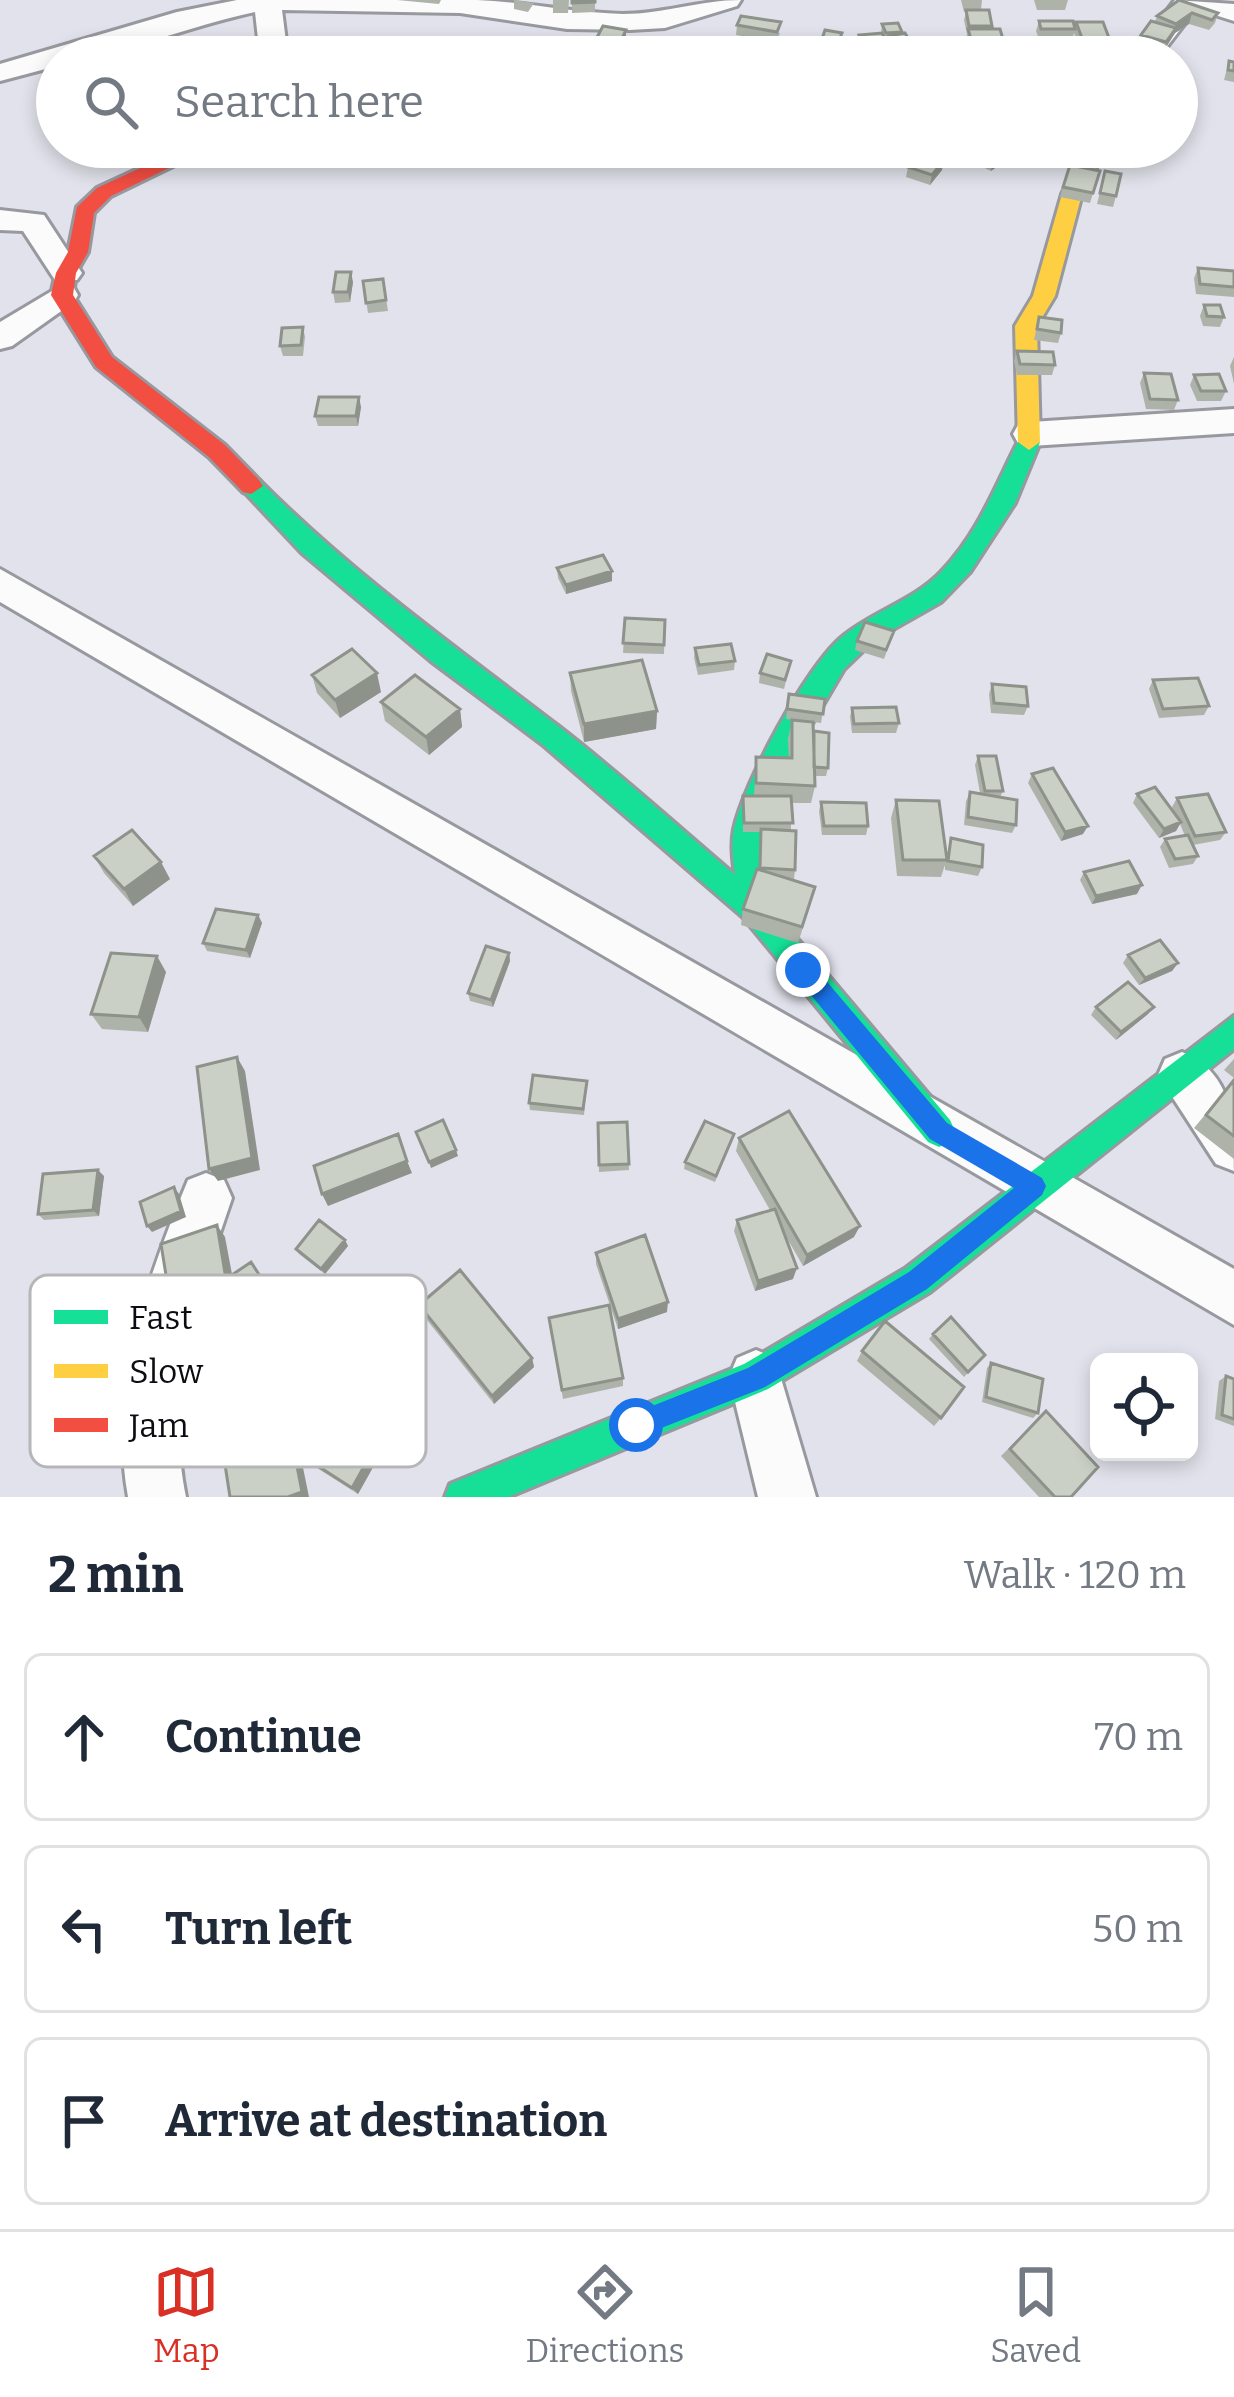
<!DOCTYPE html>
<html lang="en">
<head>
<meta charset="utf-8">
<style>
  body { margin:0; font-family:Bitter,serif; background:#f6f6f7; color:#1f2937 }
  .controls { position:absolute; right:36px; bottom:36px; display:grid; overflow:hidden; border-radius:18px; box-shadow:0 6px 18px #0003 }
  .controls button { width:108px; height:108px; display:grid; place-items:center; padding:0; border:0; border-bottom:3px solid #e0e1e3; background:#fff; color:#1f2937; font:60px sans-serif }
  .stop { position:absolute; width:36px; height:36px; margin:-27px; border:9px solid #1a73e8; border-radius:50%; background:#fff }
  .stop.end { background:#1a73e8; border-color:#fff; box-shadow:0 3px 12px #0008 }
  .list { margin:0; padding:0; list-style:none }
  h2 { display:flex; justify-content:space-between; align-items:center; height:156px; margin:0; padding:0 48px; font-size:51px }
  h2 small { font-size:39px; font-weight:400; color:#747a83 }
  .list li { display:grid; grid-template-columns:78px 1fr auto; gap:36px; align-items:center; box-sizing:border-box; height:168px; margin:0 24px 24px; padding:0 24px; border:3px solid #e0e1e3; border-radius:18px }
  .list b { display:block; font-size:45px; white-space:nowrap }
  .list em { font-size:39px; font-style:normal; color:#747a83 }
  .icon { flex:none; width:66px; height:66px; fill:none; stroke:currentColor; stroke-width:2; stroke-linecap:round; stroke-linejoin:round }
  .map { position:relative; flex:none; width:1234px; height:1497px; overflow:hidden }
  .search { position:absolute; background:#fff; box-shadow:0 6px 18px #0003; left:36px; right:36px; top:36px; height:132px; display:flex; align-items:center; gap:30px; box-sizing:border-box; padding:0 42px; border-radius:66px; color:#747a83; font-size:45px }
  .sheet { height:732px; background:#fff }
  nav { display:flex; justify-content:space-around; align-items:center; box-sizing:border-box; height:168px; border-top:3px solid #e0e1e3; background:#fff; font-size:33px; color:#747a83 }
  nav a { display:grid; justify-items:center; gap:6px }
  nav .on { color:#d93025 }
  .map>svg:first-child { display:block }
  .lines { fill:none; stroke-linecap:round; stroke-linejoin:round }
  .street-casing { stroke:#98989f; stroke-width:6 }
  .fast-casing { stroke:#98989f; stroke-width:6 }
  .slow-casing { stroke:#98989f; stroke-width:6 }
  .jam-casing { stroke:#98989f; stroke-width:6 }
  .street { fill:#fbfbfc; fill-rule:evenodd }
  .fast { fill:#16e098; fill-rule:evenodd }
  .slow { fill:#ffcf43; fill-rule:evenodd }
  .jam { fill:#f24e42; fill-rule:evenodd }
  .wall { fill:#aeb3aa }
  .shaded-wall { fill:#8d928b }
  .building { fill:#cad0c6; stroke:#8d928b; stroke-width:3 }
  .route { fill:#1a73e8 }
  .key { fill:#fff; stroke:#b6b6b8; stroke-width:3 }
  .key-label { font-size:33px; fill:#0c0c13 }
</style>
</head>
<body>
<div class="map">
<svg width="1234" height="1497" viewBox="0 0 1234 1497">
  <rect width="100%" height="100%" fill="#e2e2ec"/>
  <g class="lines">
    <g class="street-casing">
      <path id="street" d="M237 0C316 0 397 0 477 0 526 2 573 13 623 14 664 14 700 0 741 0L737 6 665 28 630 30 567 29 460 13 282 10 288 57H260L255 12C191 25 120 57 57 57V66L0 81V64L177 12Z
        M1175 0 1234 4V21L1196 9 1159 57H1131Z
        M0 210 44 215 82 273 77 280H55L23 231 0 230Z
        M62 285 74 288 78 295 74 302 12 346 0 349V322Z
        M1234 409V433L1031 446 1018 443 1013 434 1018 425 1031 422Z
        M0 569 1234 1269V1325L0 602Z
        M1182 1052C1234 1073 1234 1123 1234 1171L1216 1164 1158 1075 1165 1059Z
        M206 1173 224 1180 232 1198C198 1298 164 1391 186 1497H128C108 1387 146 1281 188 1180Z
        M756 1350 775 1358 816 1497H758L729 1377 737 1358Z"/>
    </g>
    <g class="fast-casing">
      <path id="fast" d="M1029 434 1040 442 1015 503 970 572 941 602 874 640 844 669 786 768 761 834 767 903 950 1120 955 1131 950 1142 939 1147 928 1142 743 917 542 744 431 661 302 553 239 486 243 480H259C351 573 455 647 558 726 619 773 676 825 735 875 733 860 731 844 734 829 744 783 806 667 842 637 873 611 914 601 942 571 980 531 996 484 1021 436Z
        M1234 1016V1049L930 1292 768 1389 508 1497H445L450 1484 744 1364 906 1268Z"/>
    </g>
    <g class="slow-casing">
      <path id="slow" d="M1087 147H1107L1082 194 1055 296 1037 326 1040 442 1029 450 1018 442 1015 326 1033 296 1062 194Z"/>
    </g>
    <g class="jam-casing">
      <path id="jam" d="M186 147H212L111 196 94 213 88 252 76 273 73 295 112 357 225 445 259 480 263 486 251 494 243 492 209 457 96 367 51 295 56 273 68 252 77 207 97 188Z"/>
    </g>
    <use href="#street" class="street"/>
    <use href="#fast" class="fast"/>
    <use href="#slow" class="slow"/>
    <use href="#jam" class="jam"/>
  </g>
  <path class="wall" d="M397 0H441L439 4Z
    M514 0 534 3 528 12 514 9Z
    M553 0H569L568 13H553Z
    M572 0H595V12L572 13Z
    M961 0H982L981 10 1005 46 1003 56H971L966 39 967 34 964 20 966 12H964Z
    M1034 0H1068L1065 10H1037Z
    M1218 13 1215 23 1209 30 1189 24 1175 33 1163 52 1138 45 1141 35 1155 22 1157 16Z
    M1039 21 1075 29 1076 22 1109 38 1106 48H1080L1074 33 1072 40 1039 39 1036 31Z
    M882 24 902 32V34L915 50 914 57H894L891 51 890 57H863L857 45 859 35 881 33Z
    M737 25 780 33 776 42 736 35Z
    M626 40 619 55 595 51V41Z
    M841 43 835 57 818 55 820 45Z
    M1229 61 1234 62V82L1224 80Z
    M934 147H1034L1032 152 1013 148 1010 157 991 171 958 155 960 147 956 153Z
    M1070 165 1100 171 1090 203 1060 197Z
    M908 167 942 170 930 185 906 177Z
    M1105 171 1116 196 1113 207 1097 204Z
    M1198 268 1234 271V297L1196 294 1194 278Z
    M383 279 388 311 368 313 363 281Z
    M353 282 350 302 335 303 333 292Z
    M1204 305 1224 317 1220 327 1203 326 1200 316Z
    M1039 317 1061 333 1058 343 1034 340Z
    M303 327 305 337 303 356H283L280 346Z
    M1017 351 1055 365 1052 375H1017L1014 361Z
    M1234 357V384L1230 366Z
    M1144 373 1178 400 1174 410 1146 409 1140 383Z
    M1194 375 1226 391 1221 401H1197L1190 385Z
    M361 407 358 426H318L315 416Z
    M557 568 612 571V581L566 594 558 578Z
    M625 618 665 620 664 654 623 653Z
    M894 631 884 659 855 650 857 641Z
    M695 648 735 661 734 670 698 675 694 658Z
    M791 661 784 689 759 683 760 673Z
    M570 673 657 711 656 729 584 742 571 691Z
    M312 675 381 692 340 718 317 693Z
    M1153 680 1209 706 1204 715 1159 718 1149 689Z
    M992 684 1028 706 1024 715 991 713 989 694Z
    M789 694 825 699 821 723 813 722V733L828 768 826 776H815V786L811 803H791V831L795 870 794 879 787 878 811 903 798 943 741 925 743 909 759 870 761 832H743V796H754L756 757 789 758 788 739 792 720 808 721 786 719Z
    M381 702 460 709 462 727 429 755 385 721Z
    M852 708 899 723 896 733H852L850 717Z
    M978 756 1003 791 1000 797 1016 825 1012 833 964 825 966 801 970 792 980 793 975 765Z
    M1032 774 1083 834 1061 841 1028 783Z
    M1137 794 1176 815 1172 807 1177 798 1226 832 1220 840 1193 845 1198 856 1193 864 1169 868 1160 847 1165 839 1185 836 1180 824 1176 831 1159 838 1133 803Z
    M896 800 947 855 951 838 982 867 978 876 945 870V865L941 877 897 876 891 818Z
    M821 802 868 826 866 835H822L819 811Z
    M94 856 170 879 133 906 104 873Z
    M1084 872 1137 894 1092 904 1080 880Z
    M258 915 262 923 250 958 207 951 203 943Z
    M509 953 510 961 493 1007 470 1001 468 993Z
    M1128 955 1178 963 1172 971 1139 985 1123 963Z
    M166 972 148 1032 102 1029 91 1014Z
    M1096 1007 1148 1014 1116 1040 1091 1015Z
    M1234 1059V1078L1224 1070Z
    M1234 1080V1159L1194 1128Z
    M587 1081 584 1115 530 1110 529 1103Z
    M627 1122 629 1170 599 1172 598 1123Z
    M734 1134 715 1182 684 1169 685 1162Z
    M739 1138 854 1237 803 1266 784 1233 793 1279 755 1291 734 1231 737 1220 770 1210 736 1151Z
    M104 1176 99 1216 44 1220 38 1214Z
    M345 1240 348 1246 325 1274 299 1254 296 1249Z
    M596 1253 667 1312 618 1329 596 1264Z
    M419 1305 532 1358 534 1367 494 1404 423 1315Z
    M549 1318 623 1378V1386L563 1399Z
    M933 1334 985 1355 964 1377 929 1339Z
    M862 1351 941 1418 934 1426 857 1361Z
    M991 1363 1038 1413 1033 1418 982 1402 987 1368Z
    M1226 1376 1234 1379V1426L1215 1419 1219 1381Z
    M1046 1411 1071 1497H1039L1001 1456Z
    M390 1420 395 1428 358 1494 317 1468 310 1461Z"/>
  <path class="shaded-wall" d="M1192 13 1189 24 1175 33 1163 52 1176 24Z
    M626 30V40L619 55V45Z
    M915 50 914 57H898L899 52Z
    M1013 147 1010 157 991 171 993 161Z
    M944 160 942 170 930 185 932 175Z
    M351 272 353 282 350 302 348 292Z
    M359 397 361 407 358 426 356 416Z
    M612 571V581L566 594V585Z
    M377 673 381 692 340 718 335 700Z
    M460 709 462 727 429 755 426 737Z
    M657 711 656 729 584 742V724Z
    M1181 822 1176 831 1159 838 1164 829Z
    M1088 826 1083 834 1061 841 1065 832Z
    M161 862 170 879 133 906 124 889Z
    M1142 885 1137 894 1092 904 1096 896Z
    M258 915 262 923 250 958 246 950Z
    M509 953 510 961 493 1007 491 1000Z
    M157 956 166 972 148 1032 139 1017Z
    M1178 963 1172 971 1139 985 1145 978Z
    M1154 1007 1148 1014 1116 1040 1121 1032Z
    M237 1057 245 1071 260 1170 218 1181 209 1169Z
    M456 1150 458 1156 431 1168 429 1162Z
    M407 1161 412 1173 328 1206 322 1194Z
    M98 1170 104 1176 99 1216 93 1210Z
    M174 1187 179 1194 186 1217 152 1232 147 1226Z
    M217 1225 225 1237 235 1290 226 1279Z
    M860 1226 854 1237 803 1266 807 1255Z
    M345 1240 348 1246 325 1274 321 1269Z
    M797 1268 793 1279 755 1291 758 1281Z
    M259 1273 290 1322 248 1353 240 1343Z
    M219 1283 228 1294 180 1311 170 1300Z
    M668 1302 667 1312 618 1329V1319Z
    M311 1309 318 1319 346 1400 315 1415 308 1407Z
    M266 1352 274 1361 294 1423 255 1443 246 1435Z
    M532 1358 534 1367 494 1404 492 1396Z
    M424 1371 426 1376 396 1421 394 1417Z
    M390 1420 395 1428 358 1494 352 1488Z
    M291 1435 298 1443 309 1497H288Z"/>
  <path class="building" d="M572 0H595V2L572 3Z
    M1179 0 1218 13 1212 20 1192 13 1176 24 1157 16Z
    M966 10H989L992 26H969Z
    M741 16 781 22 777 32 737 25Z
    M1039 21H1073L1075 29H1041Z
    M1151 21 1176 28 1166 42 1141 35Z
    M1076 22H1103L1109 38H1082Z
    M898 23 902 32 886 33 882 24Z
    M603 26 626 30 619 45 595 41Z
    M968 29H1000L1005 46H973Z
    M825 30 842 33 836 47 820 45Z
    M882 33 891 50 867 52 859 35Z
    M905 33 915 50 899 52 889 36Z
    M562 45 585 48 580 57 557 54Z
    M628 46 657 50 654 57H622Z
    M1006 49 1044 51 1045 57H1007Z
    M1045 50H1082L1084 57H1047Z
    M1229 61 1234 62V71L1228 70Z
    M965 147 989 148 1013 147 993 161Z
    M920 152 944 160 932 175 908 167Z
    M1070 165 1100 171 1093 193 1063 187Z
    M1105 171 1121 174 1116 196 1100 193Z
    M1198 268 1234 271V287L1200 284Z
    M336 272H351L348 292H333Z
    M383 279 386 300 366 303 363 281Z
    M1204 305H1220L1224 317 1207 316Z
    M1039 317 1062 320 1061 333 1037 329Z
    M303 327 301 345 280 346 282 328Z
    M1017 351 1053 352 1055 365 1020 364Z
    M1144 373 1171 374 1178 400 1150 399Z
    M1219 374 1226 391H1201L1194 375Z
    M319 397H359L356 416H315Z
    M603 555 612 571 566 585 557 568Z
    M625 618 665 620 664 645 623 643Z
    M865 622 894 631 886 650 857 641Z
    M731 644 735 661 699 665 695 648Z
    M352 649 377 673 335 700 312 675Z
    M767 654 791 661 785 680 760 673Z
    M642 660 657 711 584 724 570 673Z
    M415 675 460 709 426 737 381 702Z
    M1198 678 1209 706 1163 709 1153 680Z
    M992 684 1026 687 1028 706 994 703Z
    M789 694 825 699 823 714 787 709Z
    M896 707 899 723 854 724 852 708Z
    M792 720 813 722 815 786 756 783V757L792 758Z
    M814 731 829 733 828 768 814 767Z
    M978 756H996L1003 791H985Z
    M1053 768 1088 826 1065 832 1032 774Z
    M1155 787 1181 822 1164 829 1137 794Z
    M970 792 1017 800 1016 825 968 817Z
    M1208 794 1226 832 1195 836 1177 798Z
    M743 796H791L793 823H744Z
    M896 800 939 801 947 860H903Z
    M821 802 866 803 868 826H824Z
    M761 829 796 831 795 870 760 868Z
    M132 830 161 862 124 889 94 856Z
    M1188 835 1198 856 1175 859 1165 839Z
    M951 838 983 845 982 867 948 861Z
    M1129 861 1142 885 1096 896 1084 872Z
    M757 869 815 887 802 927 743 909Z
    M216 909 258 915 246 950 203 943Z
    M1160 940 1178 963 1145 978 1128 955Z
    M486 946 509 953 491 1000 468 993Z
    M111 953 157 956 139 1017 91 1014Z
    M1128 982 1154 1007 1121 1032 1096 1007Z
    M237 1057 252 1158 209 1169 197 1067Z
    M533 1075 587 1081 583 1109 529 1103Z
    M1234 1080V1136L1206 1115Z
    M789 1111 860 1226 807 1255 739 1138Z
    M443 1120 456 1150 429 1162 416 1132Z
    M705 1121 734 1134 716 1176 685 1162Z
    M627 1122 629 1164 599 1165 598 1123Z
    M398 1134 407 1161 322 1194 314 1166Z
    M98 1170 93 1210 38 1214 43 1174Z
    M174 1187 181 1211 147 1226 140 1202Z
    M775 1209 797 1268 758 1281 737 1220Z
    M319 1220 345 1240 321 1269 296 1249Z
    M217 1225 226 1279 251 1262 283 1312 240 1343 209 1292 219 1283 170 1300 161 1244Z
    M645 1235 668 1302 618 1319 596 1253Z
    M460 1270 532 1358 492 1396 419 1305Z
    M609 1305 623 1378 562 1390 549 1318Z
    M951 1317 985 1355 968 1372 933 1334Z
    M885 1321 964 1387 941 1418 862 1351Z
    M991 1363 1043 1379 1038 1413 986 1397Z
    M1226 1376 1234 1379V1419L1222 1415Z
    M349 1396 390 1420 352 1488 310 1461Z
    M1046 1411 1098 1467 1071 1497H1055L1010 1449Z
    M291 1435 302 1492 288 1497H230L224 1458Z"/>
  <path class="route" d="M803 960 811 963 947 1123 1042 1178 1046 1186 1042 1195 927 1289 765 1387 636 1438 627 1434 623 1425 627 1416 748 1368 909 1272 1014 1188 930 1139 796 977V963Z"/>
  <rect x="30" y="1275" width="396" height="192" rx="18" class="key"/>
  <rect x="54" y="1310" width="54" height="14" fill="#16e098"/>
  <rect x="54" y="1364" width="54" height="14" fill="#ffcf43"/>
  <rect x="54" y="1418" width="54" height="14" fill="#f24e42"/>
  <g class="key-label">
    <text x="129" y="1329">Fast</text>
    <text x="129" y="1383">Slow</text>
    <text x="129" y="1437">Jam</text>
  </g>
</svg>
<div class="controls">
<button><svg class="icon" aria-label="locate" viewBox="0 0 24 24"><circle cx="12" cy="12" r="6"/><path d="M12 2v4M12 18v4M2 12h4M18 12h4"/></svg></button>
</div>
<div class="stop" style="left:636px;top:1425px"></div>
<div class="stop end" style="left:803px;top:970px"></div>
<div class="search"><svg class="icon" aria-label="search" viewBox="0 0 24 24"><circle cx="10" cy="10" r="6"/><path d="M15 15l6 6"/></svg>Search here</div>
</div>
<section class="sheet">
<h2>2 min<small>Walk · 120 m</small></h2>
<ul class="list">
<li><svg class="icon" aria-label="ahead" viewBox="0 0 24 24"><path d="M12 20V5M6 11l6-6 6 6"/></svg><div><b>Continue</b></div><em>70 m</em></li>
<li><svg class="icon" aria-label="left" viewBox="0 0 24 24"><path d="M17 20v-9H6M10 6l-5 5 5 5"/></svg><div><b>Turn left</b></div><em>50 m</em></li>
<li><svg class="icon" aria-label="arrive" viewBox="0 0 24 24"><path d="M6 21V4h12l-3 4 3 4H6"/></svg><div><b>Arrive at destination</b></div></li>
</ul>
</section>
<nav>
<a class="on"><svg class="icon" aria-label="map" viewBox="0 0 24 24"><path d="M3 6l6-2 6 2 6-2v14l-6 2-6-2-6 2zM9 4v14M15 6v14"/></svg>Map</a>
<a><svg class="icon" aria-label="directions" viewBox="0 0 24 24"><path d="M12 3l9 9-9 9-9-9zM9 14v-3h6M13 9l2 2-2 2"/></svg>Directions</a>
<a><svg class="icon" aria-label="saved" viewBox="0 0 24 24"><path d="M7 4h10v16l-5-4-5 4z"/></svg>Saved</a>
</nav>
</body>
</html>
